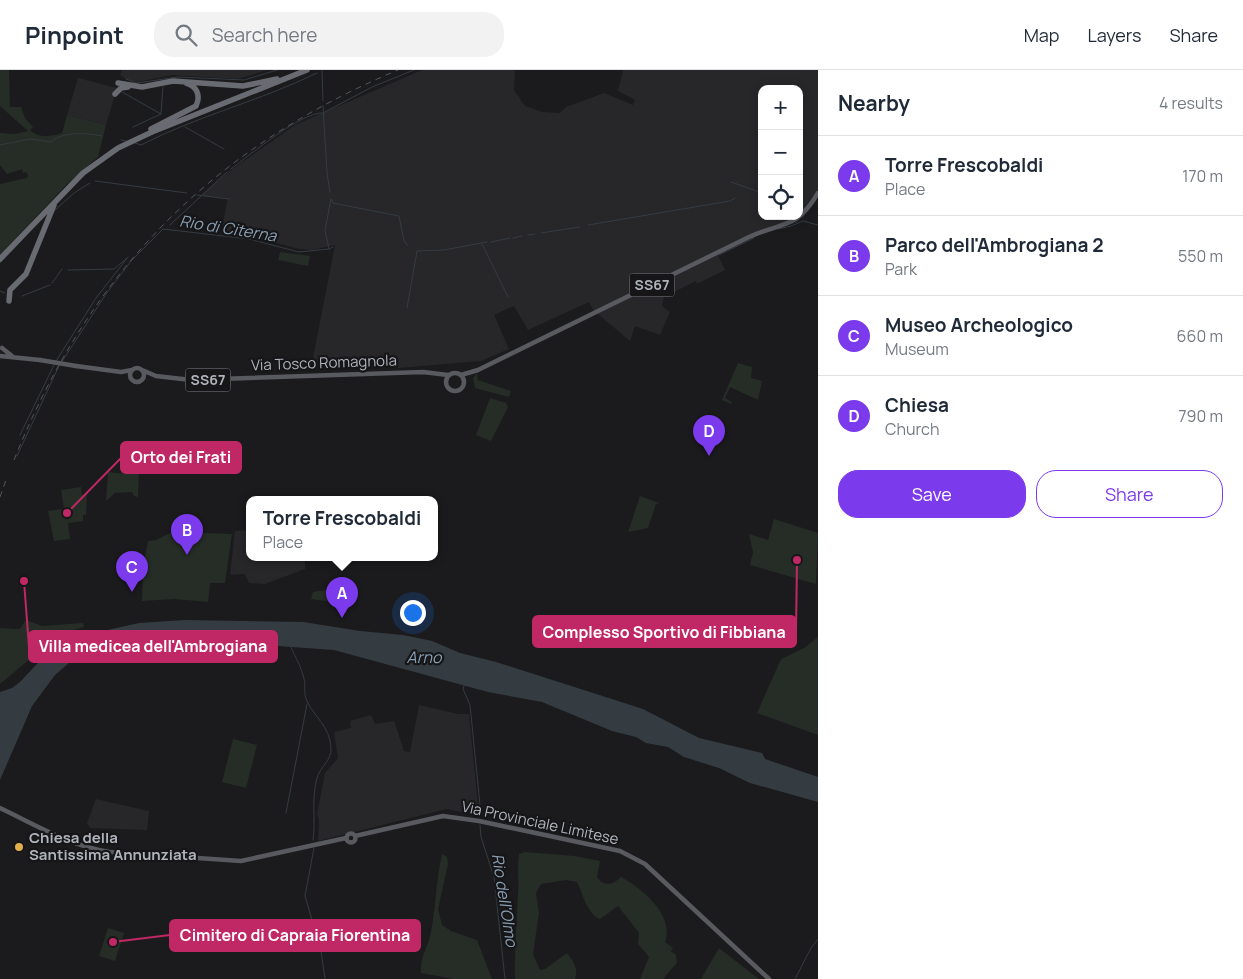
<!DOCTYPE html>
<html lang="en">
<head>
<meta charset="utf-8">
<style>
  body { margin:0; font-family:Manrope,sans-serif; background:#f2f2f3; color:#1f2937 }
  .controls { position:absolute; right:15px; top:15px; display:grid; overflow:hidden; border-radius:10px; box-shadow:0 2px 12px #0003 }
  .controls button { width:45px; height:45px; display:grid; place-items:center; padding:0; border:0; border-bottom:1px solid #e0e1e3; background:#fff; color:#1f2937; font:25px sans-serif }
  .you { position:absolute; left:412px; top:542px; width:18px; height:18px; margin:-12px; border:4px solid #fff; border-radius:50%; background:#1a73e8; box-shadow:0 0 0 8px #1a73e833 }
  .badge { display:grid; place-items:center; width:32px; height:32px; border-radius:50%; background:#7c3aed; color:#fff; font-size:16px; font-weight:700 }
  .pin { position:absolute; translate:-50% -41px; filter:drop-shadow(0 1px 2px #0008) }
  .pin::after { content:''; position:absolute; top:26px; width:18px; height:15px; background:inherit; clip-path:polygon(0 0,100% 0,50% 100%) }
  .popup { position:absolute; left:246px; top:426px; width:192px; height:65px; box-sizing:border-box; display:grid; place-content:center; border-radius:10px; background:#fff; filter:drop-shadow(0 1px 4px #0005); font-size:16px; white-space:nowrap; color:#747a83 }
  .popup b { font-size:19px; color:#1f2937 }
  .popup::after { content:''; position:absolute; left:50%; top:100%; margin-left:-10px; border:10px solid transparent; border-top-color:#fff }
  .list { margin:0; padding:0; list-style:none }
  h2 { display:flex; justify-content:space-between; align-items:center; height:65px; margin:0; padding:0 20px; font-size:21px }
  h2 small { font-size:16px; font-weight:400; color:#747a83 }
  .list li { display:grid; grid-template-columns:32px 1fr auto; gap:15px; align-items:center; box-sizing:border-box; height:80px; padding:0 20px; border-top:1px solid #e0e1e3 }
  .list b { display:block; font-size:19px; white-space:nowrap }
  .list p { margin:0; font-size:16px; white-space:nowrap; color:#747a83 }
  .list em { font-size:16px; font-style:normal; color:#747a83 }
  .actions { display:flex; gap:10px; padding:15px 20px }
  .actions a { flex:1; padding:11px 0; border:1px solid #7c3aed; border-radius:20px; text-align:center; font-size:18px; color:#7c3aed }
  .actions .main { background:#7c3aed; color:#fff }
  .icon { flex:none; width:28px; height:28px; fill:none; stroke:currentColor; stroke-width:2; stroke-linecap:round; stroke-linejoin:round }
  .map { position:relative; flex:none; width:818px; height:909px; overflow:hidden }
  header { display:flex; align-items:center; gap:30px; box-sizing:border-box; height:70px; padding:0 25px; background:#fff; border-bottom:1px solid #e0e1e3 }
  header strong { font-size:24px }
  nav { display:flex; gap:28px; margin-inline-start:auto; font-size:18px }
  .search { width:350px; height:45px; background:#f2f2f3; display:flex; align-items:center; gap:12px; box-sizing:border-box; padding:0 18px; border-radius:20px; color:#747a83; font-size:19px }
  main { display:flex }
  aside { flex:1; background:#fff }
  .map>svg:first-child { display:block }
  .built { fill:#27272a; fill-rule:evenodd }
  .green { fill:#252d26 }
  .water { fill:#343c42 }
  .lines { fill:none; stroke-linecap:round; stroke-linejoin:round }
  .stream { stroke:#343c42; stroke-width:1 }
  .major { stroke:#585a60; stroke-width:4.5 }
  .highway { stroke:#696b72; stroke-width:5.5 }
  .rail { stroke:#53555a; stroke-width:1; stroke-dasharray:6 5; stroke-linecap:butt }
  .major-bridge { stroke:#585a60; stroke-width:4.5 }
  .poi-dot { fill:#e1af4e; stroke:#161618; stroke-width:2 }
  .labels { text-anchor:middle; stroke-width:4.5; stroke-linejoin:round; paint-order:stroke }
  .shield { fill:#161618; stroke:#81848a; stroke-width:1 }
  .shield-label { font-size:14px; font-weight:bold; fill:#afb3bb }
  .street-label { font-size:15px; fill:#afb3bb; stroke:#161618 }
  .poi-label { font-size:15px; font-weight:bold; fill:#afb3bb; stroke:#161618; text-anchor:start }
  .water-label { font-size:16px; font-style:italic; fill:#8a9fb2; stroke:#161618 }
  .leader { fill:none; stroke:#c02865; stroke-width:2 }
  .callout-dot { fill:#c02865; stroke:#161618; stroke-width:2 }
  .callout { fill:#c02865; stroke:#c02865; stroke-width:2 }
  .callout-label { font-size:16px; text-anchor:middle; font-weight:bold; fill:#fff }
</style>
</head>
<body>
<header>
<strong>Pinpoint</strong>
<div class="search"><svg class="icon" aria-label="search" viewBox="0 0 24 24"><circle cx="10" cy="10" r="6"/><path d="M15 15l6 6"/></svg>Search here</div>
<nav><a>Map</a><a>Layers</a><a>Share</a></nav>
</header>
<main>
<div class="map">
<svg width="818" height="909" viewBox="0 0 818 909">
  <rect width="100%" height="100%" fill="#1b1b1d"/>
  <path class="built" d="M122 0H267L238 9 172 5 138 12 126 9 120 5Z
    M422 0H515L514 20 525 36 542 42 560 43 566 37 604 23 633 35 635 30 618 21 623 0H818V125L804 147 796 153 768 160 718 185 725 200 697 214 696 211 664 227 662 236 670 242 660 265 635 256 630 271 593 240 589 232 528 260 514 236 494 245 509 279 481 291 399 298 315 296 313 288 335 175 312 180 299 179 257 168 221 162 228 128 201 126 224 105 295 55ZM762 19H799V146H762Z
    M78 8 117 18 106 55 67 45Z
    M249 460 250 487H305V499L265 514 249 513 245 504 230 505 235 461Z
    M419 635 458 644H469L479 746 447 739 318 771 319 750 317 744 325 703 338 688 334 662 351 658 350 651 371 645 375 654 394 651 404 681 410 682Z
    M96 729 149 741 147 760 90 758 87 753Z"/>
  <path class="green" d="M0 0H9L10 37H21L25 48 33 57 30 60C37 68 52 67 62 63L67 45 106 55 98 87 64 117 0 185V114L27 108 28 105 26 102 23 103 22 99 7 104 0 95V63L15 64 28 61 0 36Z
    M280 182 310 186 308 196 278 190Z
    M738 293 752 297 751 308 762 311 758 330 730 317 725 328 732 332 731 334 722 330Z
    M477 303 478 310 511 321 509 327 475 318 473 308Z
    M490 328 506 333 508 337 491 371 476 365Z
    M139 399 138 427 134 426 132 422 115 423 106 431 108 402 126 404Z
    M81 417 82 425 87 424 86 445H83V451L68 453 70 469 54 471 48 441 64 439 61 420Z
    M640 426 659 433 656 434 648 458 628 462Z
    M774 449 818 463 816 514 750 495 753 482 749 464 768 470Z
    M188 454 202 463 232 464 225 513H210L208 532 175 529 142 531 143 498 148 471 156 470Z
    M348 515 350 519 342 520 341 533 311 529 313 522 339 518Z
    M26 550 42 556 83 553 84 557 60 564 0 614V558L20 559Z
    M818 567V665L757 643 781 589 804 578Z
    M233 669 257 675 246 718 222 712Z
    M525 782 574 786 600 791 597 807C604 817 613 815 621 807 643 819 675 846 665 872L673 878 671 881 676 885 677 893 663 909H640L649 887 638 874 639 863 618 836 600 849C587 844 583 824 577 812L566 810 541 814 536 823 539 843 533 884 540 900 545 899 567 883C573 891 579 899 575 909H515C514 880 517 852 518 823 519 810 517 797 519 784Z
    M442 784 447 787 448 794 438 839 442 855 451 861 477 870 492 909H454L421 903C420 885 428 878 431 862 436 836 436 810 442 784Z
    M108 858 124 863 115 891 99 886Z
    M719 878 759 909H701Z"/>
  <path class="water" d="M185 550 303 552 360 561 403 565 432 571 460 583 496 592 643 639 699 668 762 683 765 689 818 707V732L750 713 719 698 684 687 668 677 646 673 636 667 612 661 542 632 488 622 334 580 238 573 229 576 208 575 198 577 175 573 152 574 98 579 77 586 55 605 32 636 0 710V622L12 618 20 612 51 579 63 570 139 553Z"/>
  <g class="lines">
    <path class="stream" d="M322 0 323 31
      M126 9 137 13 178 7 244 10 277 0
      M122 22 161 44
      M323 36 327 103 330 122
      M161 43 163 17
      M133 57 161 44
      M185 57 224 79
      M121 70 126 71
      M135 73 141 75C197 46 260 31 317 3
      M0 75 30 69 51 72C63 61 87 63 102 66
      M231 99C250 85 301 42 323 43L372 17 414 0
      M95 111 187 123
      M731 112 762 123
      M197 125 229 129
      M55 140 74 123 90 113
      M170 155 227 102
      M588 155 730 131 735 128
      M778 159 791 156 803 151 818 155
      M541 163 580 157
      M528 165 535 164
      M513 168 522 166
      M491 172 510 168
      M482 174 508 227
      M329 179 325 160 331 129 333 133 399 146 404 171 408 176
      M719 185 754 168
      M0 193 22 170
      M68 200 114 199 127 188
      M52 213 62 199
      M0 221 5 223
      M22 226 50 215
      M407 238 417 181 444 180 487 172
      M56 291 96 228 128 187
      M61 293 106 224 131 191 163 159 249 169 299 182 329 179 333 177
      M20 365 54 295
      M17 386 59 296
      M291 577C295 587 302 598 304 609 306 616 303 623 307 631 314 647 330 656 331 678 332 690 320 697 317 708 311 731 316 748 313 770
      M465 613 463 619 470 635 481 745
      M286 743 307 634
      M480 755 481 767 494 807 505 909
      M314 778 305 826 321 881 325 909
      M795 909 811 878 818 869"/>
    <path class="major" d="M2 278 12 286
      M0 286 40 290
      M76 296 121 302 132 300
      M130 305a7 7 0 1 1 14 0a7 7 0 1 1-14 0Z
      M142 300 156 306 191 310 423 302 448 305
      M446 312a9 9 0 1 1 18 0a9 9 0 1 1-18 0Z
      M461 305 478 300 749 167C783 152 797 159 818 123
      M0 738C34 754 72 777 110 782L241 791 346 768
      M346.5 768a4.5 4.5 0 1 1 9 0a4.5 4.5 0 1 1-9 0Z
      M355 766 443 746 479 751 620 781 645 794 769 909"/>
    <path class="highway" d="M118 13 142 17 173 11 243 16 277 9
      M115 24 121 18 128 17
      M151 59 196 36C201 26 197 16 186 13
      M0 189 83 103 118 78 152 62 307 0
      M9 231 10 220 26 204 54 135"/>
    <path class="rail" d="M14 390C89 202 212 78 398 0
      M0 427 6 410"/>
    <path class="major-bridge" d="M40 290 76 296"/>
  </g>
  <circle class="poi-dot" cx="19" cy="777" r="5"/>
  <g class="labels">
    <g class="shield">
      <rect x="629.5" y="203.5" width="45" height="23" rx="4"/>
      <rect x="185.5" y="298.5" width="45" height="23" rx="4"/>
    </g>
    <g class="shield-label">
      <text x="652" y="220">SS67</text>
      <text x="208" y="315">SS67</text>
    </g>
    <g class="street-label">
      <text transform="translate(324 293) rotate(-2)" y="5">Via Tosco Romagnola</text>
      <text transform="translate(540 753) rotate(12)" y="5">Via Provinciale Limitese</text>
    </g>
    <g class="poi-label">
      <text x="29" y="773">Chiesa della<tspan x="29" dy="17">Santissima Annunziata</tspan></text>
    </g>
    <g class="water-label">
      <text transform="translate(228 158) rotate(9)" y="6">Rio di Citerna</text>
      <text x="424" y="593">Arno</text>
      <text transform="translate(505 830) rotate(81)" y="6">Rio dell'Olmo</text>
    </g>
  </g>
  <path class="leader" d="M67 443L121 388M797 490L796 562M24 511L29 577M113 872L170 865"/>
  <g class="callout-dot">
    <circle cx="67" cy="443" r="5"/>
    <circle cx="797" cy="490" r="5"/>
    <circle cx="24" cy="511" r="5"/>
    <circle cx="113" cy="872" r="5"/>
  </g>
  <g class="callout">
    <rect x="121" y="372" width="120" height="31" rx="5"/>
    <rect x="533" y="546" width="263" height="31" rx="5"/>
    <rect x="29" y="561" width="248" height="31" rx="5"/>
    <rect x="170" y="850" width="250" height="31" rx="5"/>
  </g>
  <g class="callout-label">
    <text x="181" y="393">Orto dei Frati</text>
    <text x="664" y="568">Complesso Sportivo di Fibbiana</text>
    <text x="153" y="582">Villa medicea dell'Ambrogiana</text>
    <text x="295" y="871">Cimitero di Capraia Fiorentina</text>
  </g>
</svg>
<div class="controls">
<button>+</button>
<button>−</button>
<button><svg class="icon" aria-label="locate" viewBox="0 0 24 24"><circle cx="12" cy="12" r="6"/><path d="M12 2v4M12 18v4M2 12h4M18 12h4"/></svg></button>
</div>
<div class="you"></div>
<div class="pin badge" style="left:342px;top:548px">A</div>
<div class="popup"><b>Torre Frescobaldi</b>Place</div>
<div class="pin badge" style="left:187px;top:485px">B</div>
<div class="pin badge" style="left:132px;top:522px">C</div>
<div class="pin badge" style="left:709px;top:386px">D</div>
</div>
<aside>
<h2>Nearby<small>4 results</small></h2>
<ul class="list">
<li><span class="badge">A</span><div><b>Torre Frescobaldi</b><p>Place</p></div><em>170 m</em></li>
<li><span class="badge">B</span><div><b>Parco dell'Ambrogiana 2</b><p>Park</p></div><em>550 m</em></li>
<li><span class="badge">C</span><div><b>Museo Archeologico</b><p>Museum</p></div><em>660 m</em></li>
<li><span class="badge">D</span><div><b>Chiesa</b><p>Church</p></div><em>790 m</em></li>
</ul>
<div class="actions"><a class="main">Save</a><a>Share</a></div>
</aside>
</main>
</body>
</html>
